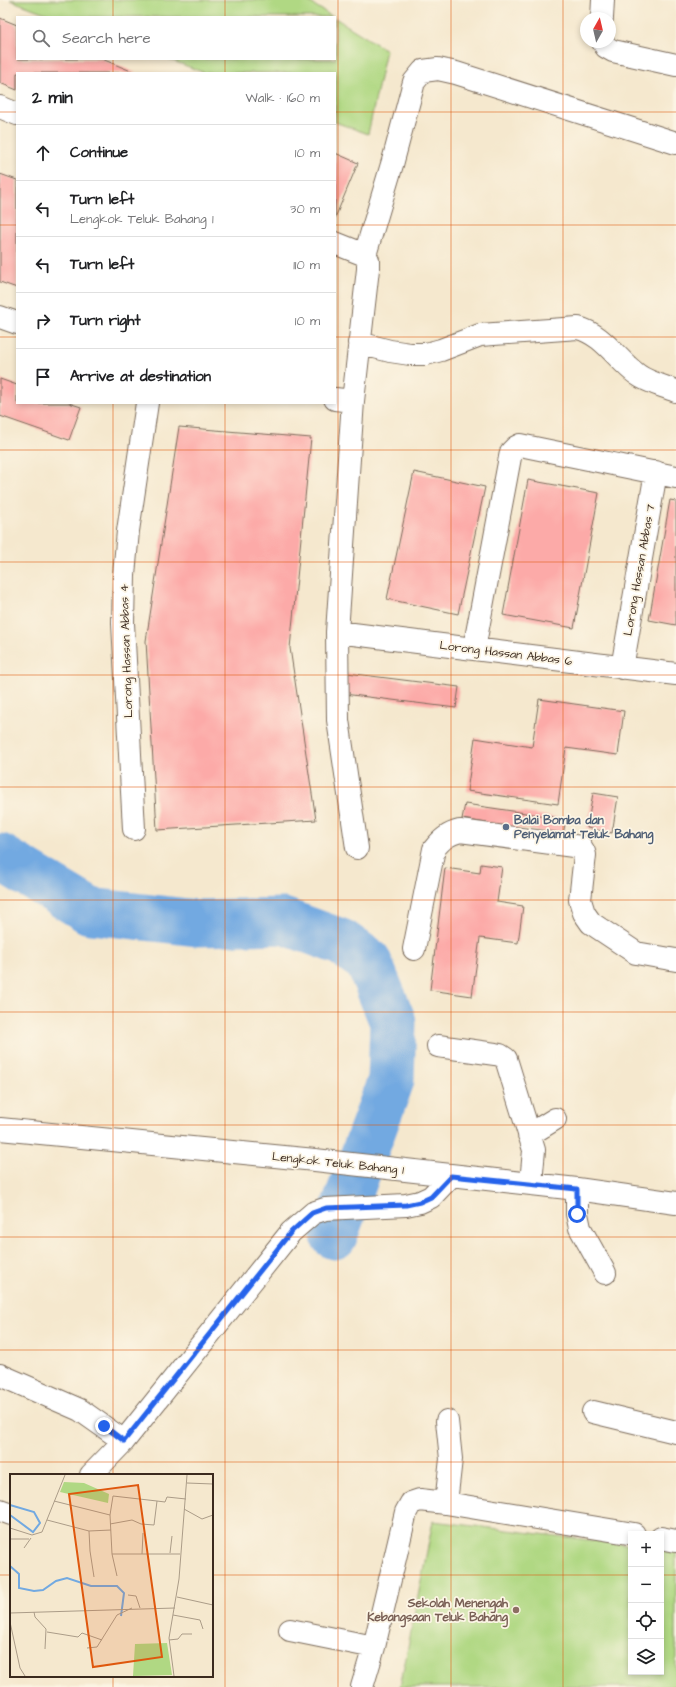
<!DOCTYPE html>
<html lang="en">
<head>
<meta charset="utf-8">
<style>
  body { margin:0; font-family:"Architects Daughter",sans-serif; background:#f6f6f6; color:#202124 }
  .controls { position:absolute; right:12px; bottom:12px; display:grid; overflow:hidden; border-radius:0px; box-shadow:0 2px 6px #0003 }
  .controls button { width:36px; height:36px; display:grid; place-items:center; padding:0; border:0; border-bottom:1px solid #e0e0e0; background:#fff; color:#202124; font:20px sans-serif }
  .compass { position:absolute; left:580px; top:12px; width:36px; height:36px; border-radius:50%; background:#fff; box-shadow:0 2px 6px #0003; rotate:8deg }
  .stop { position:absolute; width:12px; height:12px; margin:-9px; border:3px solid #2563eb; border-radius:50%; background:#fff }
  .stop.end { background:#2563eb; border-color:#fff; box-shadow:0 1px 4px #0008 }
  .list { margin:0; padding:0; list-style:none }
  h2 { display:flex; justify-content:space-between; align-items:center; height:52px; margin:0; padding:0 16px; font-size:17px }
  h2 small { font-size:13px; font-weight:400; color:#757577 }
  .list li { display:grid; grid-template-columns:26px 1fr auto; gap:12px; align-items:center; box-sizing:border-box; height:56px; padding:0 16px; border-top:1px solid #e0e0e0 }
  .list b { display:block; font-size:15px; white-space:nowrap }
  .list p { margin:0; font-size:13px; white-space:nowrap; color:#757577 }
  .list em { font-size:13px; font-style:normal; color:#757577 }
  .icon { flex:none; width:22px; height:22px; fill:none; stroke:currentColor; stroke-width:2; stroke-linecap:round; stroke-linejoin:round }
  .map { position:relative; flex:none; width:676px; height:1687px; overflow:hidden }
  .search { position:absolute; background:#fff; box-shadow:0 2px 6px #0003; left:16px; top:16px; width:320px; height:44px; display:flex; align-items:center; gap:10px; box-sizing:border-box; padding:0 14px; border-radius:0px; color:#757577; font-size:15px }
  .panel { position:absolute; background:#fff; box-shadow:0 2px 6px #0003; left:16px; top:72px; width:320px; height:332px; border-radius:0px }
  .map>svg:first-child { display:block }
  .green { fill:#b0d883; stroke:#768150 }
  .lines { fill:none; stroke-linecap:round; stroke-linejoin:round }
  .river { stroke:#72a9e1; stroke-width:47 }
  .building { fill:#fcaaa8 }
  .minor-casing { stroke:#7c6c5c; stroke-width:24 }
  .minor { stroke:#fff; stroke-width:22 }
  .route { stroke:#2563eb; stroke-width:5 }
  .grid { fill:none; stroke:#df570d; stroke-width:1; stroke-opacity:0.55 }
  .service-dot { fill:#5c6f8a; stroke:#fcf5e5; stroke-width:1.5 }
  .education-dot { fill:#8d6e63; stroke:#fcf5e5; stroke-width:1.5 }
  .labels { text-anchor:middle; stroke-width:3.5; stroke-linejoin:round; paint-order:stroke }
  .street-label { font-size:12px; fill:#3b2a1e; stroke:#fcf5e5 }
  .service-label { font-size:12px; font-weight:bold; fill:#4e5e75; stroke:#fcf5e5; text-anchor:start }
  .education-label { font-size:12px; font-weight:bold; fill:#785e54; stroke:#fcf5e5; text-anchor:end }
  .inset-river { fill:none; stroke:#72a9e1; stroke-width:2 }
  .inset-road { fill:none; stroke:#ab9c88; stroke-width:1 }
  .view { fill:#df570d; fill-opacity:0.15; stroke:#df570d; stroke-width:2 }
  .inset-edge { fill:none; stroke:#3b2a1e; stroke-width:2 }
</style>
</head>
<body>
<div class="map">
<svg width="676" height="1687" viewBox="0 0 676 1687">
  <rect width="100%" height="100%" fill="#fcf5e5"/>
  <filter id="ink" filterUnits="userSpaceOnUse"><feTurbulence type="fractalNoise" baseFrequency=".025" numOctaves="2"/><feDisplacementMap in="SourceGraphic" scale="8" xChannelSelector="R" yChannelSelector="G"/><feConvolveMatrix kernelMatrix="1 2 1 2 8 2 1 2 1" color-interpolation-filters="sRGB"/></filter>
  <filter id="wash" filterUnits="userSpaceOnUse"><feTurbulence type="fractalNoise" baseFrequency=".012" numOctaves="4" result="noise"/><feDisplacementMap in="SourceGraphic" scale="16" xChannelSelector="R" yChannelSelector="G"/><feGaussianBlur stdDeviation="0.9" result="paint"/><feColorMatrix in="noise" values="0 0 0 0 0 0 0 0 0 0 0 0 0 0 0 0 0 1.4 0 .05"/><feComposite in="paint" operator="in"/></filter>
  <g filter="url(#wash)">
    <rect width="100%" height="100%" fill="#f5e8ce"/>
    <path class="green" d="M10 0H306L333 17H56Z
      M335 18 386 50 368 134 335 122V73H205L168 59H335Z
      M433 1521 631 1545V1672H661V1549L676 1551V1687H400Z"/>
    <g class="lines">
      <path class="river" d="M0 857 90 911 197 923 283 921 341 942 368 961 393 1022 391 1080 334 1236"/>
    </g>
    <g id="blocks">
      <path class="building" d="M0 18 17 25V59H102L136 73H17V90L0 83Z
        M335 153 358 163 335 218Z
        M0 174 17 180V288L0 282Z
        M0 379 17 385V403H69L81 407 69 440 0 416Z
        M179 427 311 438 290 648 316 820 157 830 146 641Z
        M414 472 485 487 458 614 387 599Z
        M528 480 599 493 574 628 503 615Z
        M670 500 676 501V625L649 620Z
        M347 673 459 687 456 708 344 694Z
        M539 699 624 711 618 755 566 748 558 804 467 791 475 738 532 747Z
        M593 793 618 797 612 833 587 828Z
        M465 804 566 819 563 835 462 819Z
        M481 864 502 867 497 902 523 906 518 943 480 938 472 996 430 990 445 868 480 873Z"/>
    </g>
  </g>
  <g filter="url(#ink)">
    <use href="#blocks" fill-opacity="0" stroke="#7c6c5c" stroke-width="1"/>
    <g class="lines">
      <g class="minor-casing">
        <path id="minor" d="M602 18 603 0
          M603 42 606 47 613 51 676 65
          M0 107 17 114
          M335 243 365 255
          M0 317 17 323
          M359 343 390 351 410 354H426L441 350 480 335 578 328C603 334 618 361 638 375 649 383 664 386 676 391
          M335 399 353 401
          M337 632 676 674
          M474 649 511 452 516 447 520 445 676 477
          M622 668 656 472
          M134 829 123 623 124 575 128 531 147 403
          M357 848 338 720 337 632 353 401 368 269V260L365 255 393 161 414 82 423 71 438 69 456 73 676 143
          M414 949 434 849C442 839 448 834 460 831L581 847 584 852 585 855 580 900 584 913 591 923 636 953 676 960
          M438 1046 495 1054 500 1055 506 1059 534 1150 531 1183
          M0 1129 315 1160 577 1189 676 1203
          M529 1135 555 1119
          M577 1189V1214L580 1228 605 1273
          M0 1375 80 1410 124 1441
          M593 1412 676 1432
          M91 1475 124 1441 291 1232 313 1213 325 1209 406 1205 420 1202 431 1197 451 1176
          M446 1503 451 1459 447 1421
          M0 1510 11 1514
          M661 1538 676 1541
          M290 1630 374 1647
          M362 1687 374 1647 406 1512 411 1503 420 1500 446 1503 634 1534"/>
      </g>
      <use href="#minor" class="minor"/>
    </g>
  </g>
  <g class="lines" filter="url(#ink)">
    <path class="route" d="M104 1426 124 1441 291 1232 312 1213 326 1208 406 1205 420 1202 431 1197 451 1176 577 1189V1214"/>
  </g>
  <path class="grid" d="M113 0V17M225 0V17M338 0V1687M451 0V1687M563 0V1687M113 59V73M225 59V73M0 112H17M335 112H676M0 225H17M335 225H676M0 337H17M335 337H676M113 403V1475M225 403V1687M0 450H676M0 562H676M0 675H676M0 787H676M0 900H676M0 1012H676M0 1125H676M0 1237H676M0 1350H676M0 1462H676M0 1575H11M212 1575H631M661 1575H676M113 1676V1687"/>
  <circle class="service-dot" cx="506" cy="827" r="4"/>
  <circle class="education-dot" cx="516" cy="1610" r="4"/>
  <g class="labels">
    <g class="street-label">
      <text transform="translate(639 570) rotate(-80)" y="4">Lorong Hassan Abbas 7</text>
      <text transform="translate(126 651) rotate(-92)" y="4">Lorong Hassan Abbas 4</text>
      <text transform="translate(506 653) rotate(7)" y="4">Lorong Hassan Abbas 6</text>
      <text transform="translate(338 1163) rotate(6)" y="4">Lengkok Teluk Bahang 1</text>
    </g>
    <g class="service-label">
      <text x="514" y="824">Balai Bomba dan<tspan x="514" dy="14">Penyelamat Teluk Bahang</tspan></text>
    </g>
    <g class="education-label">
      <text x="508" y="1607">Sekolah Menengah<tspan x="508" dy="14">Kebangsaan Teluk Bahang</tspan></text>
    </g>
  </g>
  <g transform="translate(10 1474)">
    <rect width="203" height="203" fill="#f5e8ce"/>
    <path d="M54 8 74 9 99 20 98 29 50 18ZM157 169 162 201 123 202 125 170Z" fill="#b0d883"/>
    <path class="inset-river" d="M0 31 24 38 30 49 23 58 0 41M0 92 9 100V114L24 117 33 116 46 107 57 104 81 112H107L114 119 111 142"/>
    <path class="inset-road" d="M177 9 203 10M44 27 100 41M174 35 192 45 203 41M37 46 79 57 101 56M100 50 122 46 131 50 144 51 147 27M0 54 22 61 32 58 55 1M79 57 80 77 84 103M0 65H19M14 74 21 64M160 79 162 62M102 80H170M132 80 133 59M107 102 102 80 100 41 103 22 147 27 155 28 157 23 176 25M118 121 126 122 130 134M167 123 203 131M24 138 25 143 36 155 35 175M0 139 165 134M163 141 190 146 193 155M0 148 10 194 15 202M37 158 68 163 72 159 92 166M159 166 168 165 172 160H182M77 174 87 173 107 141 122 134M164 202 159 164 169 105 177 1"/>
    <path class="view" d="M128 11 152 183 83 193 59 20Z"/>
    <rect width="203" height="203" class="inset-edge"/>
  </g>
</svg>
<div class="controls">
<button>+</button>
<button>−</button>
<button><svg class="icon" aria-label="locate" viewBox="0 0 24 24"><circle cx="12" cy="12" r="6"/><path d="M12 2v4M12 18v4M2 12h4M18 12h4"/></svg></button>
<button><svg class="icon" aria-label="layers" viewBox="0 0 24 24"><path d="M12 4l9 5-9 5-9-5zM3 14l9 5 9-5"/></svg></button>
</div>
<svg class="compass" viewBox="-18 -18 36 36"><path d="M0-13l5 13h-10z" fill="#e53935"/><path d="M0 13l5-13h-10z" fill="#757577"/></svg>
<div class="stop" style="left:577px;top:1214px"></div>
<div class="stop end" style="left:104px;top:1426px"></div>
<div class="search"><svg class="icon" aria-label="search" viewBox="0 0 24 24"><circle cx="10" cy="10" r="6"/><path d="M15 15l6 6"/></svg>Search here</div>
<section class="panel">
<h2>2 min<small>Walk · 160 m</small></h2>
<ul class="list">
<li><svg class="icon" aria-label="ahead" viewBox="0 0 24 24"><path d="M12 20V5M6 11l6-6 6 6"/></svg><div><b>Continue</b></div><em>10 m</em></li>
<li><svg class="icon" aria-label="left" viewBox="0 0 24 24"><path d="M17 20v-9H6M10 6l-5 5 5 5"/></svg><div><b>Turn left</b><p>Lengkok Teluk Bahang 1</p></div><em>30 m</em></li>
<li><svg class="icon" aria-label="left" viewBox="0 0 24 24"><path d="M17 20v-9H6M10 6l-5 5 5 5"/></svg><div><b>Turn left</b></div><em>110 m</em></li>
<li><svg class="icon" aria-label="right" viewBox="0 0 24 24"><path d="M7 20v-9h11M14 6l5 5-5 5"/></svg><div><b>Turn right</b></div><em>10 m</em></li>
<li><svg class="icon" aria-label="arrive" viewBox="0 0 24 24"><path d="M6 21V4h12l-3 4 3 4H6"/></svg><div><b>Arrive at destination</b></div></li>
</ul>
</section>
</div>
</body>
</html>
